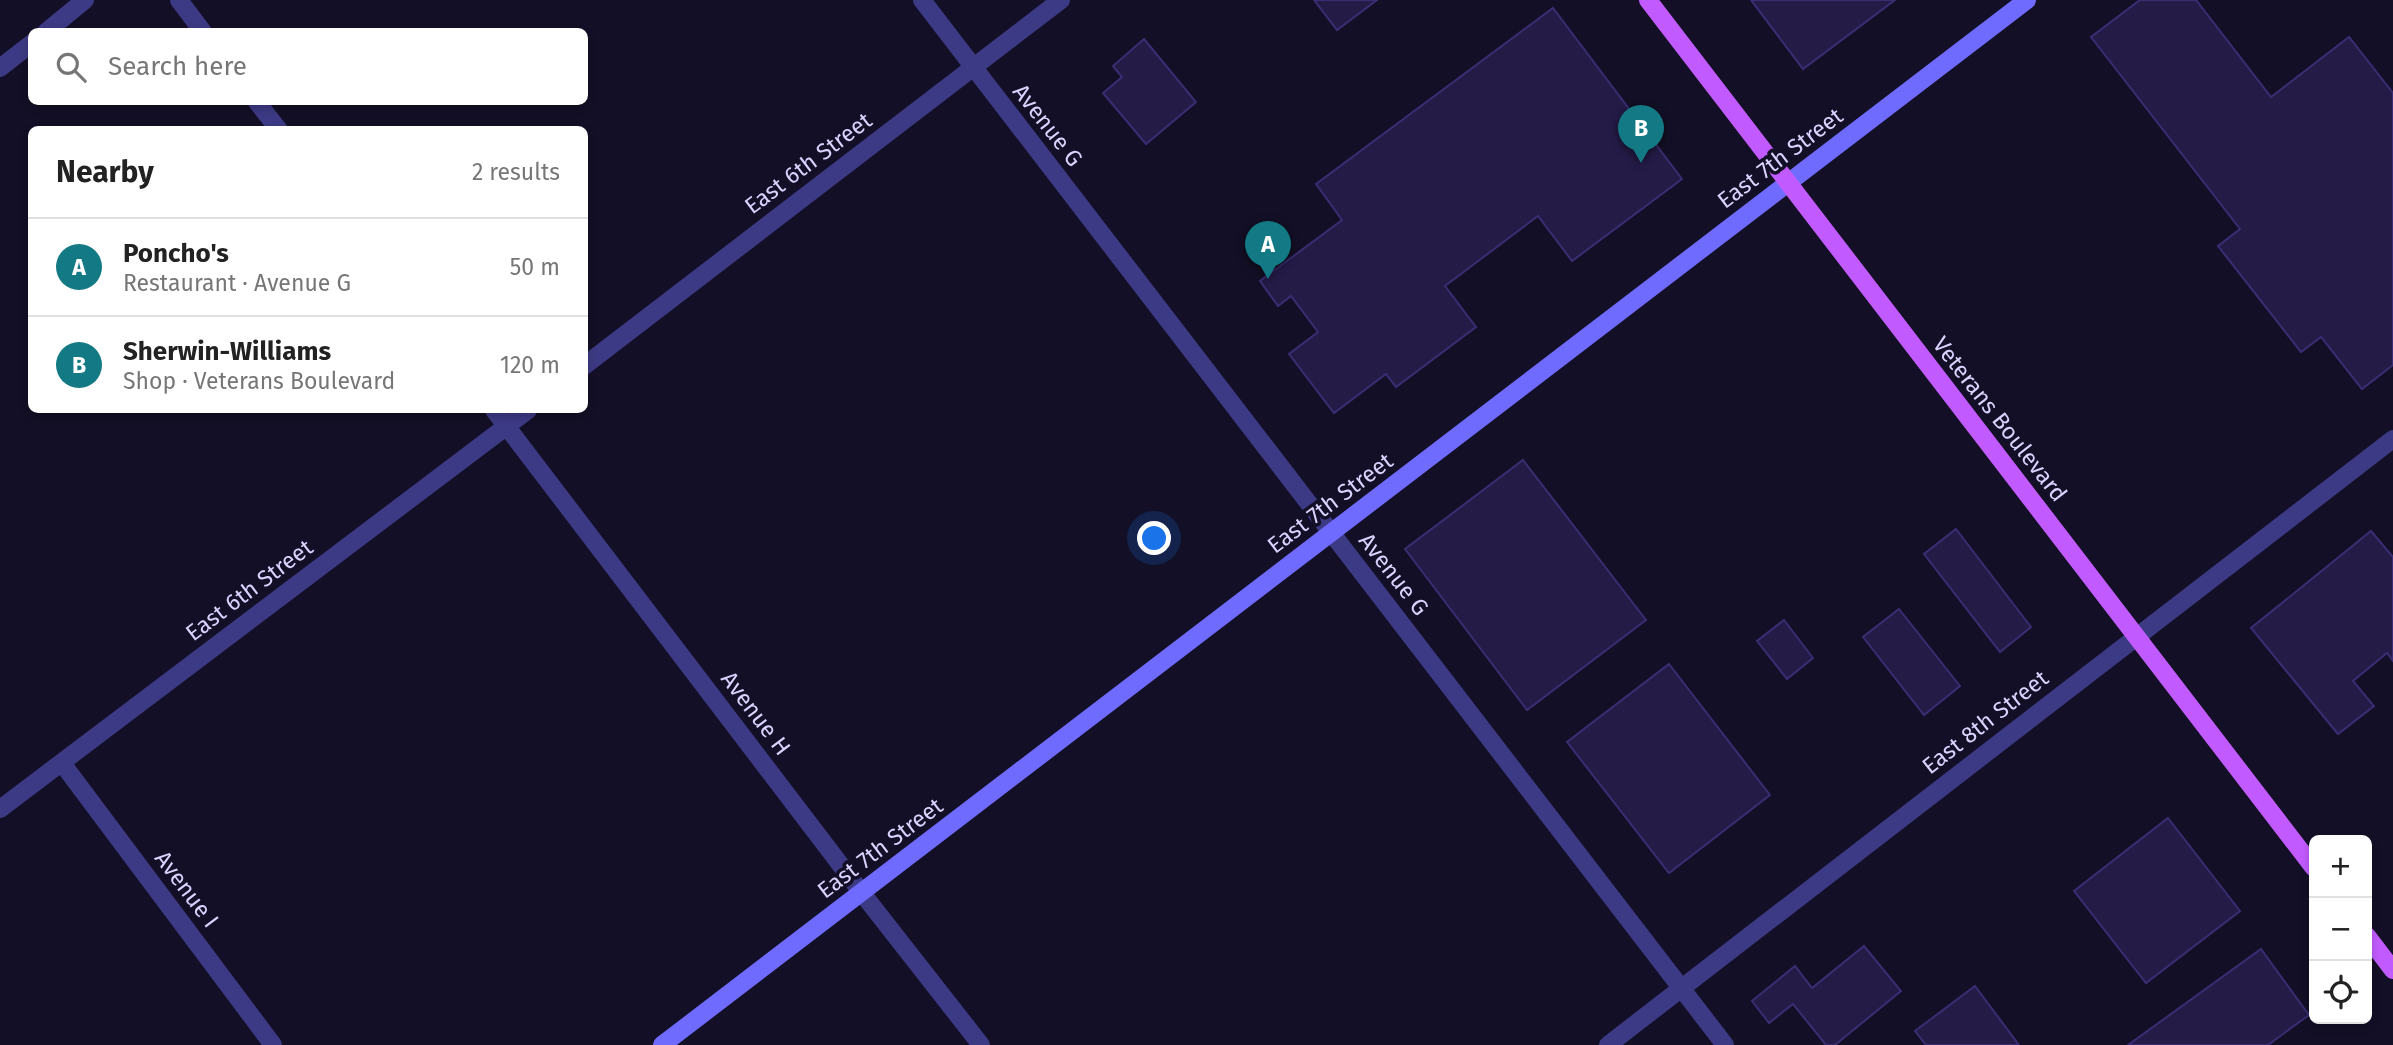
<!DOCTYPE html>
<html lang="en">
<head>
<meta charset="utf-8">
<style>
  body { margin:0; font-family:"Fira Sans",sans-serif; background:#f6f6f6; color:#222 }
  .controls { position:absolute; right:21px; bottom:21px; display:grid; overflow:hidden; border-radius:10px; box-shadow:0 4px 10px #0003 }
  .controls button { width:63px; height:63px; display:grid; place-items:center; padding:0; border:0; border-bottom:2px solid #e0e0e0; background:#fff; color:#222; font:35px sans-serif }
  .you { position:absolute; left:1155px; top:539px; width:24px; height:24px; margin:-18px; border:5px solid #fff; border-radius:50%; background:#1a73e8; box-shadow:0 0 0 10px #1a73e833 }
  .badge { display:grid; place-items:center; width:46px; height:46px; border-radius:50%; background:#137a85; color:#fff; font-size:23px; font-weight:700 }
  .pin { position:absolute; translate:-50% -58px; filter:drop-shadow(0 2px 4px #0008) }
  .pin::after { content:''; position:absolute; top:37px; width:24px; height:21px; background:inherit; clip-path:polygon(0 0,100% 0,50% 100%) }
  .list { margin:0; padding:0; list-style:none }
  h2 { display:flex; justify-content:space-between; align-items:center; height:91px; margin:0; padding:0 28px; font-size:30px }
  h2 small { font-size:23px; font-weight:400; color:#767676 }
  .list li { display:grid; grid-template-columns:46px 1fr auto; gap:21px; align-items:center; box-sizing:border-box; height:98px; padding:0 28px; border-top:2px solid #e0e0e0 }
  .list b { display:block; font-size:26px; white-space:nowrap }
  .list p { margin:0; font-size:23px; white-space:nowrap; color:#767676 }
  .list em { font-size:23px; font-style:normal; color:#767676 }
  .icon { flex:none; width:38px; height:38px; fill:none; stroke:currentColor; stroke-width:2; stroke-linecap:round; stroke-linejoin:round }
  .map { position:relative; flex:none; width:2393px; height:1045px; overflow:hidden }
  .search { position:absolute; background:#fff; box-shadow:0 4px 10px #0003; left:28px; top:28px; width:560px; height:77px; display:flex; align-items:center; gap:18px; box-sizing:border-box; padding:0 24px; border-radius:10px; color:#767676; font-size:26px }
  .panel { position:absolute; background:#fff; box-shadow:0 4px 10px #0003; left:28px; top:126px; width:560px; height:287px; border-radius:10px }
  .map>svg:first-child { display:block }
  .building { fill:#241b47; stroke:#3b2d73; stroke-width:2 }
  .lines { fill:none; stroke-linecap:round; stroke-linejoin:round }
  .street { stroke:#3d3a85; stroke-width:18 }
  .secondary { stroke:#6f6bff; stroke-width:18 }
  .primary { stroke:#c25bff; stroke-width:18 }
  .labels { text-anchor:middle; stroke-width:7; stroke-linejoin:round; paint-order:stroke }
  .street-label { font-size:23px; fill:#d9d4ff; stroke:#130f26 }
</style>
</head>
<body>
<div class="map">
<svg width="2393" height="1045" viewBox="0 0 2393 1045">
  <rect width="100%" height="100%" fill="#130f26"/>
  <path class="building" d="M1314 0H1377L1337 30Z
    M1751 0H1895L1803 69Z
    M2140 0H2196L2271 97 2349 37 2393 93V365L2362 389 2321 337 2301 352 2218 246 2240 229 2091 37Z
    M1553 8 1682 179 1572 261 1538 216 1445 286 1476 327 1396 387 1386 374 1334 413 1289 354 1318 332 1291 296 1278 306 1260 281 1342 220 1316 184Z
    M1144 39 1196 102 1146 144 1103 93 1122 77 1113 66Z
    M1523 460 1646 620 1527 710 1405 549Z
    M1956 529 2031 627 2000 652 1924 554Z
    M2371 531 2393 557V661L2387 653 2353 681 2374 706 2338 734 2251 628Z
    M1899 609 1960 686 1924 715 1863 637Z
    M1784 620 1813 658 1787 679 1757 641Z
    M1669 664 1770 795 1669 873 1567 742Z
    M2168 818 2240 911 2146 983 2074 891Z
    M1864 946 1901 991 1835 1045H1826L1793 1004 1769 1023 1752 1001 1795 966 1812 988Z
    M2261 949 2309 1015 2268 1045H2128Z
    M1975 986 2019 1045H1926L1915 1031Z"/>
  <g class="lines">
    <path class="street" d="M179 0 203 32
      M922 0 1725 1045
      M46 32 85 0
      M0 68 32 43
      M257 102 279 130
      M584 366 1061 0
      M494 410 862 893 981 1045
      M62 763 273 1045
      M0 809 528 410
      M1608 1045 2393 439"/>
    <path class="secondary" d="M662 1045 2027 0"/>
    <path class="primary" d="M1648 0 2314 868
      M2367 936 2393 970"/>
  </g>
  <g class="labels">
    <g class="street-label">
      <text transform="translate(1048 125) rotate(52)" y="8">Avenue G</text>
      <text transform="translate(1780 158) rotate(-37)" y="8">East 7th Street</text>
      <text transform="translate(808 163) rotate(-37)" y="8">East 6th Street</text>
      <text transform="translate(2000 419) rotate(52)" y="8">Veterans Boulevard</text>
      <text transform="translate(1330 503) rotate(-37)" y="8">East 7th Street</text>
      <text transform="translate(1394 574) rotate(52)" y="8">Avenue G</text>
      <text transform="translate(249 590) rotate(-37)" y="8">East 6th Street</text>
      <text transform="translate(756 713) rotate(53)" y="8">Avenue H</text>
      <text transform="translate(1985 722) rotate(-38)" y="8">East 8th Street</text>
      <text transform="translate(880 848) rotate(-37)" y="8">East 7th Street</text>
      <text transform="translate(187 889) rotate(53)" y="8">Avenue I</text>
    </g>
  </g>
</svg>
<div class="controls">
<button>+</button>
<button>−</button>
<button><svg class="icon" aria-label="locate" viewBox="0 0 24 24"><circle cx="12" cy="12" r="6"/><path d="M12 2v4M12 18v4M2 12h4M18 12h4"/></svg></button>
</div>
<div class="you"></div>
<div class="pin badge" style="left:1268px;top:279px">A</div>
<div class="pin badge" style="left:1641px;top:163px">B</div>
<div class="search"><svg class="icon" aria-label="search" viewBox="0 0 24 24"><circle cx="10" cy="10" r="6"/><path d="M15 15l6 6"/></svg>Search here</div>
<section class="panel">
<h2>Nearby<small>2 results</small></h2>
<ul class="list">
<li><span class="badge">A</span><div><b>Poncho's</b><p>Restaurant · Avenue G</p></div><em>50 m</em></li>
<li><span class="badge">B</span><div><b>Sherwin-Williams</b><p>Shop · Veterans Boulevard</p></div><em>120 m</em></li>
</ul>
</section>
</div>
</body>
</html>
